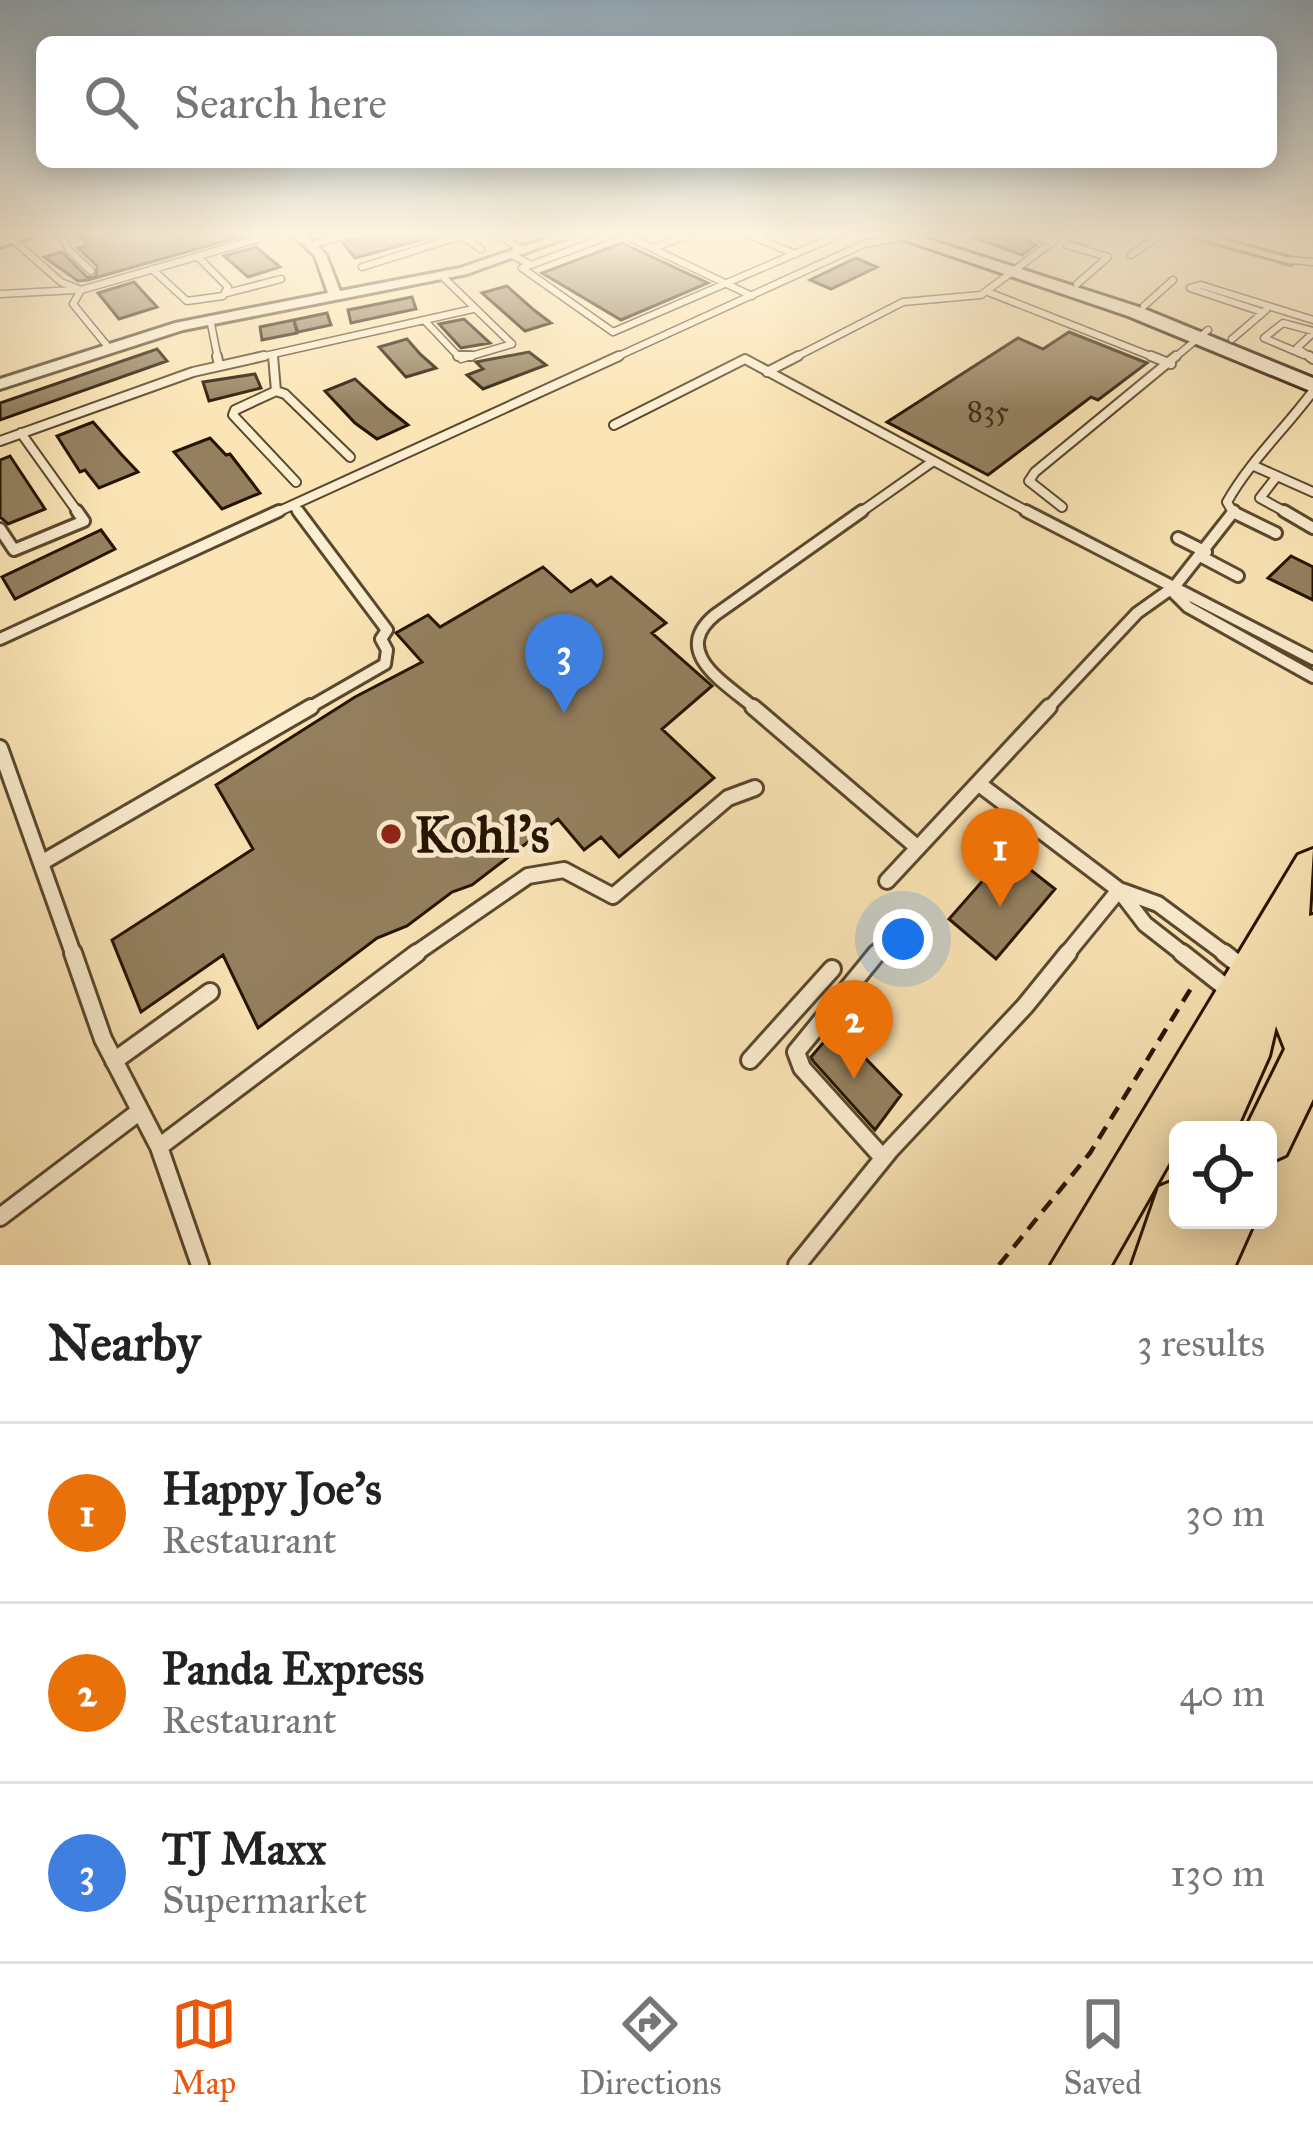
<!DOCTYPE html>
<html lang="en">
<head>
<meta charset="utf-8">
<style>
  body { margin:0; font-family:"IM FELL Great Primer",serif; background:#f6f6f6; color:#222 }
  .controls { position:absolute; right:36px; bottom:36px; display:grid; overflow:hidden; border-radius:18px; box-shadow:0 6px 30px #0003 }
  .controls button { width:108px; height:108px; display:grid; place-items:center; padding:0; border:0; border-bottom:3px solid #e0e0e0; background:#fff; color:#222; font:60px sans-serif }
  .you { position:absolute; left:903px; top:939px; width:42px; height:42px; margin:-30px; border:9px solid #fff; border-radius:50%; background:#1a73e8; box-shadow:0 0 0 18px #1a73e833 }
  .badge { display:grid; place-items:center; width:78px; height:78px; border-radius:50%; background:#ea580c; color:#fff; font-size:39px; font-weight:700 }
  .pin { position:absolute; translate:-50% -99px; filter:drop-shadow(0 3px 6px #0008) }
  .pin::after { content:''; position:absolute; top:63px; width:42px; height:36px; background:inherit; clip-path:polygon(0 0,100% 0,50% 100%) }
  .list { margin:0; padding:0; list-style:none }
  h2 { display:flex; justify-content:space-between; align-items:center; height:156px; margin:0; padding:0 48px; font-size:51px }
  h2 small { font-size:39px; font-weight:400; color:#767676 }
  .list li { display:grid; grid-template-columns:78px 1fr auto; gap:36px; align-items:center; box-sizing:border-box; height:180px; padding:0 48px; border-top:3px solid #e0e0e0 }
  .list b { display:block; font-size:45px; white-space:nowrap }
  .list p { margin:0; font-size:39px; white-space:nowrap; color:#767676 }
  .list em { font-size:39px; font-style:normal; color:#767676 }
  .icon { flex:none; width:66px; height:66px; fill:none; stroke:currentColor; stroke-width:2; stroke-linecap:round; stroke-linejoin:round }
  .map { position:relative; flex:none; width:1313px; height:1265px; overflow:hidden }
  .search { position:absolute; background:#fff; box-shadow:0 6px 30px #0003; left:36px; right:36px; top:36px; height:132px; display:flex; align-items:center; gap:30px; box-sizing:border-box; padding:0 42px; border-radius:18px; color:#767676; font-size:45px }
  .sheet { height:696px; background:#fff }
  nav { display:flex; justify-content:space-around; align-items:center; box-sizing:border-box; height:168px; border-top:3px solid #e0e0e0; background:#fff; font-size:33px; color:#767676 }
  nav a { display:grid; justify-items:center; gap:6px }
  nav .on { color:#ea580c }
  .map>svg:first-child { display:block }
  .building { fill:#94805f; stroke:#251300; stroke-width:3 }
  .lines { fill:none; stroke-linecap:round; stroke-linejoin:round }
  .lane-far4-casing { stroke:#5a482e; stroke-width:9 }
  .lane-far3-casing { stroke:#5a482e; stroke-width:12 }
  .lane-far2-casing { stroke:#5a482e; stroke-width:16 }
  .lane-far1-casing { stroke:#5a482e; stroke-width:20 }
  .lane-casing { stroke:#5a482e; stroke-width:22 }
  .street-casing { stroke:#5a482e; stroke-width:6 }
  .secondary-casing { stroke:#251300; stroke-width:6 }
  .primary-casing { stroke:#251300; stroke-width:6 }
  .path { stroke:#251300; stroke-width:4.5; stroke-dasharray:14 9; stroke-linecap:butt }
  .lane-far4 { stroke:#fceed0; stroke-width:6 }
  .lane-far3 { stroke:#fceed0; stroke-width:8 }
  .lane-far2 { stroke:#fceed0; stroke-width:10 }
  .lane-far1 { stroke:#fceed0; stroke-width:14 }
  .lane { stroke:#fceed0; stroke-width:16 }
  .street { fill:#fceed0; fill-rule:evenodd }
  .secondary { fill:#fceed0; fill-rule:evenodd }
  .primary { fill:#fbe5b6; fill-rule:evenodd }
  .poi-dot { fill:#8f2418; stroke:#fceed0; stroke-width:4.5 }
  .labels { text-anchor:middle; stroke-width:10; stroke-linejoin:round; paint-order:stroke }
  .far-number-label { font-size:30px; fill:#412e18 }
  .near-poi-label { font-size:51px; font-weight:bold; fill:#251300; stroke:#fceed0; text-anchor:start }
</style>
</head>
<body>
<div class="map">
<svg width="1313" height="1265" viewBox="0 0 1313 1265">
  <rect width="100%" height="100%" fill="#fbe5b6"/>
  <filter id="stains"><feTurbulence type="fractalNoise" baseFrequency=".00167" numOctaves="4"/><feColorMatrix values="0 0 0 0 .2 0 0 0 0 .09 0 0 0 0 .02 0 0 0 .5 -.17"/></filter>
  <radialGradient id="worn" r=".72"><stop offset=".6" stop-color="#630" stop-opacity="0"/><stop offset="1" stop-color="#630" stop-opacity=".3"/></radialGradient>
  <path class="building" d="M77 234H230L231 238 242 236 88 280 78 281 44 257 62 252 87 277H96L97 266 78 248 88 245Z
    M370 234H442L355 258 343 243Z
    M964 234 1021 237 1036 245 1022 255Z
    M622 243 708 283 621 320 542 273Z
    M256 247 280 267 248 277 224 256Z
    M856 258 877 267 831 289 810 280Z
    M134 282 157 307 119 319 98 293Z
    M507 286 534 310 551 323 525 331 482 293Z
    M412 297 416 309 351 323 348 310Z
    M327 313 331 325 298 332 294 321 297 333 262 340 260 327Z
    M464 319 490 343 461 348 439 324Z
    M1069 332 1147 363 1098 400 1091 397 988 475 887 422 1018 338 1043 349Z
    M407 339 420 354 436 368 406 377 379 347Z
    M157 349 167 361 0 420V403Z
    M529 352 546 365 483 389 467 375 483 369 476 362Z
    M255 374 261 388 209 401 203 382Z
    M355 379 388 409 408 425 377 439 355 423 325 391Z
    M93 422 121 454 138 472 99 488 85 470 80 472 57 436Z
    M210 438 226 455 230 454 260 493 222 509 174 452Z
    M10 456 45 509 8 524 0 517V460Z
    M101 530 115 549 15 599 2 577Z
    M1291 556 1313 567V600L1268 578Z
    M543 567 571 592 591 580 597 586 611 577 666 623 652 633 712 686 662 729 714 778 619 857 601 837 584 850 558 819 472 885 452 892 407 926 377 938 258 1028 223 955 141 1012 112 940 253 849 216 785 355 697 422 662 396 633 428 615 440 627Z
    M1008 852 1055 889 996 959 949 919Z
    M836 1028 901 1095 875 1130 813 1061 811 1057Z"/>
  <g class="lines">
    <g class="lane-far4-casing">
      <path id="lane-far4" d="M61 234 69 250 91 271
        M495 234 524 250
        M622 234 752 296
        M748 234 795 254
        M1028 234 1053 242
        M462 236 481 249
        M12 239 61 282 81 290
        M312 245 349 234
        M1067 245 1108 257 1077 284
        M519 247 512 255 531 265 522 268 613 332 841 234
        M653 248 690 234
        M1131 255 1162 234
        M1291 260 1313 262
        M531 265 614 234
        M362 267 467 234
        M152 269 187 301 223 296 228 287 197 256
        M442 276 512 344 461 359
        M988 292 1158 359
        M227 293 281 279
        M0 294 75 290
        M1144 306 1173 280
        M1262 312 1190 288 1201 285 1313 320
        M210 319 218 359
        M425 321 461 359
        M1232 339 1266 310
        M109 348 73 304 81 290 275 234
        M1304 355 1264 338 1283 323 1313 331
        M251 359 473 309
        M612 359 864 244 903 237
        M792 359 903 302 981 295 1063 234 1085 241 1093 234
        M1173 359 1208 330
        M1313 359 1297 348 1313 333"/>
    </g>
    <g class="lane-far3-casing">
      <path id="lane-far3" d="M217 356 219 366
        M273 356 276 391
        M458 356H471
        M1151 356 1171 364
        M1309 356 1313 359
        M767 372 798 356
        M614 425 745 359 1032 514
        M21 433 79 514
        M0 441 193 372 264 356
        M1252 465 1313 492
        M1277 476 1260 498 1289 514
        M296 482 233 415 235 410 276 391 285 394 350 457
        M293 505 300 514
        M1062 507 1029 481 1035 472 1176 356
        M273 514 619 356
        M858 514 932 462
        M1234 514 1227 502C1250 461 1285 429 1313 391"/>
    </g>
    <g class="lane-far2-casing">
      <path id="lane-far2" d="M298 511 387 630 381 639 387 650 385 664 305 710
        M1026 511 1313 659
        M1284 511 1313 528
        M1235 513 1276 533
        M0 529 14 550 84 521 77 511
        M1178 538 1206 552
        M1202 557 1238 576
        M1173 592 1188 607 1313 677
        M0 639 279 511
        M757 710C727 684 669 653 715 615L862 511
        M1046 710 1137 613 1175 586 1234 511"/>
    </g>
    <g class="lane-far1-casing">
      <path id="lane-far1" d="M753 707 918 848
        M0 748 74 956
        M979 784 1119 890 1145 924 1186 956
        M41 863 311 707
        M887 881 1049 707
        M1122 891 1158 904 1228 956
        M412 956 528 876 564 870 613 896 728 798 755 788
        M875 956 885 944
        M1065 956 1119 890"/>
    </g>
    <g class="lane-casing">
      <path id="lane" d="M73 953 103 1039 159 1147 200 1265
        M877 953 796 1052 802 1068 883 1158
        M1182 953 1229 990
        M1224 953 1242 967
        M750 1060 832 969
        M114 1061 210 992
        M159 1147 417 953
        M0 1217 140 1111
        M797 1265 890 1150 1025 1006 1068 953"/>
    </g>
    <g class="street-casing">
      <path id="street" d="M292 234H305L326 255 340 291 460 268 560 234H577L467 274 183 330 0 389V379L175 323 328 293 315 256Z
        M1184 234H1204L1297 260 1291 264Z"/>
    </g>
    <g class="secondary-casing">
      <path id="secondary" d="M12 234H39L0 247V237Z
        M887 234H912L1142 308 1313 378V392L1128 316Z"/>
    </g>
    <g class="primary-casing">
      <path id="primary" d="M1313 849 1309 916 1313 915V1099L1286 1155 1268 1163V1130H1245L1285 1049 1276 1026 1269 1056 1236 1130H1178V1147L1111 1265H1051L1298 855Z
        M1178 1179V1220H1255L1235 1265H1132L1159 1187Z"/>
    </g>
    <path class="path" d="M999 1265 1090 1153 1193 985"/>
    <use href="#lane-far4" class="lane-far4"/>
    <use href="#lane-far3" class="lane-far3"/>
    <use href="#lane-far2" class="lane-far2"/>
    <use href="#lane-far1" class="lane-far1"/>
    <use href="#lane" class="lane"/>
    <use href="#street" class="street"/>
    <use href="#secondary" class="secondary"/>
    <use href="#primary" class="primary"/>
  </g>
  <linearGradient id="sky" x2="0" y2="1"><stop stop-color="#92abbb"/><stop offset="0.57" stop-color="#fdf3de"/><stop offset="1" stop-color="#fdf3de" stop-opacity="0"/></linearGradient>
  <rect width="1313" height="411" fill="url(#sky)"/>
  <circle class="poi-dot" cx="391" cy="834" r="12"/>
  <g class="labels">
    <g class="far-number-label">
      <text x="988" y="421">835</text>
    </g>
    <g class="near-poi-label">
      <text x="415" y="852">Kohl's</text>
    </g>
  </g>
  <rect width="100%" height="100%" filter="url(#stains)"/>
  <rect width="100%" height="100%" fill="url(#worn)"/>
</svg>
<div class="controls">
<button><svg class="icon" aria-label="locate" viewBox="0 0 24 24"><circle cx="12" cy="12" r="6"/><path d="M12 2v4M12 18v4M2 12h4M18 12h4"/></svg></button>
</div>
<div class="you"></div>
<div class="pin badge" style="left:1000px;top:907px;background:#e8710a">1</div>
<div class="pin badge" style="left:854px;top:1079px;background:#e8710a">2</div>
<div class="pin badge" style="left:564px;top:713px;background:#3f7fe0">3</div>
<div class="search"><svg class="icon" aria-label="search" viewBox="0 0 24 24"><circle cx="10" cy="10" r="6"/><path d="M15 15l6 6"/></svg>Search here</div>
</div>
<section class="sheet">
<h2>Nearby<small>3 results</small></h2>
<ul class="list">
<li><span class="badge" style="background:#e8710a">1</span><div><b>Happy Joe's</b><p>Restaurant</p></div><em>30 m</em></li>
<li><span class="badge" style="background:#e8710a">2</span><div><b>Panda Express</b><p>Restaurant</p></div><em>40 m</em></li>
<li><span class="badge" style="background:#3f7fe0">3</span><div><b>TJ Maxx</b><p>Supermarket</p></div><em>130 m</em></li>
</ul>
</section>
<nav>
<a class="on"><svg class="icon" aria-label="map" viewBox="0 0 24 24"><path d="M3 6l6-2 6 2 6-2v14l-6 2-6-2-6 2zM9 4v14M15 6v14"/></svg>Map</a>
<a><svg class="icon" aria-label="directions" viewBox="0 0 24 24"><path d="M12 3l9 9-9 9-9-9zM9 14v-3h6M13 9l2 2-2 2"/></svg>Directions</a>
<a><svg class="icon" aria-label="saved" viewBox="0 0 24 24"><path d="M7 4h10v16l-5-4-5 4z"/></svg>Saved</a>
</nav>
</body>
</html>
